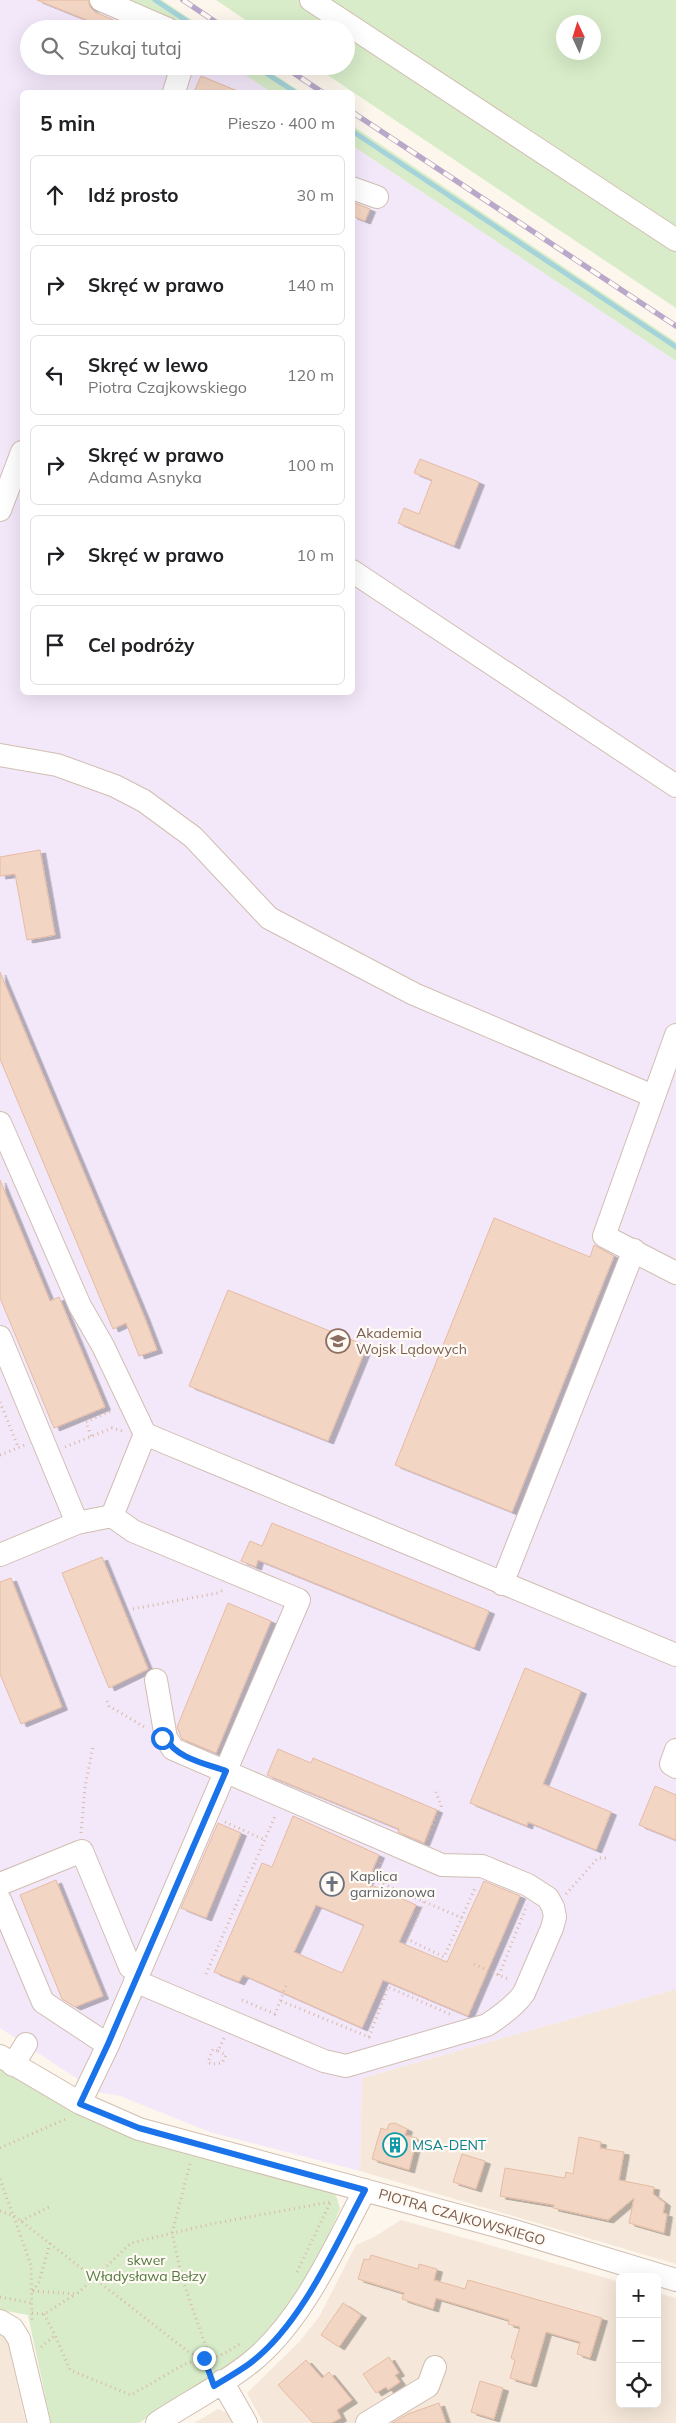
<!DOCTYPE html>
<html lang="pl">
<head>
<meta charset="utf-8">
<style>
  body { margin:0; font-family:Mulish,sans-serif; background:#f6f6f6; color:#202124 }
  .controls { position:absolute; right:15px; bottom:15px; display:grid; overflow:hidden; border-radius:8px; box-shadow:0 5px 20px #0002 }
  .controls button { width:45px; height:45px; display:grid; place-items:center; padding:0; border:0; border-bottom:1px solid #e0e0e0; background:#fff; color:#202124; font:25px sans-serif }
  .compass { position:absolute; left:556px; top:15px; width:45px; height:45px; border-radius:50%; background:#fff; box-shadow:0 5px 20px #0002; rotate:356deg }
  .stop { position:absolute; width:15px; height:15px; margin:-11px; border:4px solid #1a73e8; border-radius:50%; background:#fff }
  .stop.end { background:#1a73e8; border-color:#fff; box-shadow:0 1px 5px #0008 }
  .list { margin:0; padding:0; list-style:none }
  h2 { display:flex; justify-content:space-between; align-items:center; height:65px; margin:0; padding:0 20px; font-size:21px }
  h2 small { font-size:16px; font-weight:400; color:#757577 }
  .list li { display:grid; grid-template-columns:32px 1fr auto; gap:15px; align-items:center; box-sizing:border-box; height:80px; margin:0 10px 10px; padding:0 10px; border:1px solid #e0e0e0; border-radius:8px }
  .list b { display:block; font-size:19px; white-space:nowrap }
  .list p { margin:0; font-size:16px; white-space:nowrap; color:#757577 }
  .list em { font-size:16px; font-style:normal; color:#757577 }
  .icon { flex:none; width:28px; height:28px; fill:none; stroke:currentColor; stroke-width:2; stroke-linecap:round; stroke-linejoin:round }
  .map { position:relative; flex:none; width:676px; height:2423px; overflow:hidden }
  .search { position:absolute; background:#fff; box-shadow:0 5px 20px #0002; left:20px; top:20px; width:335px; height:55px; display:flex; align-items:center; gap:12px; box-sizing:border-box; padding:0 18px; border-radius:28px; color:#757577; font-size:19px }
  .panel { position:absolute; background:#fff; box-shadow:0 5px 20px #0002; left:20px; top:90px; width:335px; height:605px; border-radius:8px }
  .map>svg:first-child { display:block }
  .residential { fill:#f5e8da }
  .education { fill:#f3e8fa }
  .green { fill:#d8ecc9; fill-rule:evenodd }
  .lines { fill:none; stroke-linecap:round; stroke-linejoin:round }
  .stream { stroke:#a5d3da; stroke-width:5 }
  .building { fill:#f3d5c3; stroke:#e6bba3; fill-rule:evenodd; filter:url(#shadow) }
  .minor-casing { stroke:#d1beb0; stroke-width:24 }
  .path { stroke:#d9b8a5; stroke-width:3; stroke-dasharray:1 4; stroke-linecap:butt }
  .minor { stroke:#fff; stroke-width:22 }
  .rail-casing { stroke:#b9a8c9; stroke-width:5.5 }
  .rail { stroke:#fffaf3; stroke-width:4; stroke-dasharray:11; stroke-linecap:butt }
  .route { stroke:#1a73e8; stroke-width:6 }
  .labels { text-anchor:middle; stroke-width:4.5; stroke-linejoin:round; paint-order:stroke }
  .education-label { font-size:14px; fill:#785e54; stroke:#fffaf3; text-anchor:start }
  .worship-label { font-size:14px; fill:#5b616d; stroke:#fffaf3; text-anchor:start }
  .culture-label { font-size:14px; fill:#0d838f; stroke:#fffaf3; text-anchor:start }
  .street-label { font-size:14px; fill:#7a5c4d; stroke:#fffaf3 }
  .park-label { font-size:14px; fill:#537a41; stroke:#fffaf3 }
</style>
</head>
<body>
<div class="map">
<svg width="676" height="2423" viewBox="0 0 676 2423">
  <defs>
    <filter id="shadow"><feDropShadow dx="5.5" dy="3" stdDeviation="0" flood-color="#0004"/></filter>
  </defs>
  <rect width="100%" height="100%" fill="#fdf6ec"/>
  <path class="residential" d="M676 1989V2264L360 2171 362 2078Z
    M401 2220 620 2282V2404H657V2293L676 2298V2423H263L247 2393 300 2341 319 2317 356 2245 374 2237Z
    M0 2331 6 2335 26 2423H0Z
    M218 2409 227 2413 233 2423H194Z"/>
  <path class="education" d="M0 0H132L175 29H29V66H232L271 92H22V692H352L353 146 676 361V1989L362 2078 360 2171 210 2132 120 2096 97 2092 0 2028Z"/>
  <path class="green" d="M132 0H162L205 29H175Z
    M216 0H676V308L314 66H346V29H259ZM564 22H594V52H564Z
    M232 66H261L301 92H271Z
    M353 126 676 342V361L353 146Z
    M0 2066 331 2189 337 2198 340 2209 316 2263 280 2320 245 2354 139 2423H51L28 2315 0 2310Z"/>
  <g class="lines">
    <path class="stream" d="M155 0 199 29
      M255 66 295 92
      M352 131 676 347"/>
  </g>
  <path class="building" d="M37 0H88L90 7 95 12 134 29H109Z
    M201 76 240 92H194Z
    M352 202 370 209 365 221 352 216Z
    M420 459 479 482 454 546 398 523 404 508 419 514 432 480 414 473Z
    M40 850 55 935 27 940 15 874 0 876V857Z
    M0 972 144 1316 157 1350 139 1356 126 1323 113 1329 0 1059Z
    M0 1180 50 1301 59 1297 105 1407 54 1428 0 1298Z
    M494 1218 590 1257 594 1245 614 1256 512 1512 395 1465Z
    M228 1290 367 1346 328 1441 189 1386Z
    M272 1523 489 1611 474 1648 258 1560 256 1567 241 1561 250 1541 262 1546Z
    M102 1557 148 1669 109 1688 62 1573Z
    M11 1578 62 1707 21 1724 0 1674V1582Z
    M228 1603 271 1621 216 1753 182 1739 177 1727Z
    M525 1668 581 1691 543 1784 611 1812 596 1850 528 1822 527 1826 470 1803Z
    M278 1749 311 1763 313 1758 437 1810 424 1843 398 1832 399 1829 267 1775Z
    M655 1786 676 1795V1840L639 1825Z
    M293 1816 379 1855 367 1883 416 1905 399 1942 447 1962 484 1881 520 1896 468 2016 383 1980 362 2028 243 1975 239 1982 214 1972 262 1863 272 1867ZM316 1905 364 1925 342 1973 294 1952Z
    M218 1823 241 1833 206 1918 181 1908Z
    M56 1880 103 1996 75 2007 62 1999 20 1895Z
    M395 2123 407 2129 405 2135 417 2138 409 2170 372 2159 381 2128 387 2130 389 2124Z
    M579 2137 601 2142 600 2148 624 2152 619 2180 654 2187 653 2194 665 2203 663 2213 667 2214 664 2233 629 2223 634 2198 608 2220 553 2208 554 2205 500 2196 505 2168 565 2178 566 2172 573 2174Z
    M462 2154 485 2161 476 2189 453 2182Z
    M371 2255 418 2269 419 2264 437 2269 434 2280 465 2289 468 2280 602 2318 590 2358 577 2354 580 2342 546 2332 531 2384 510 2378 515 2360 511 2358 520 2327 508 2324 509 2320 436 2298 433 2309 402 2299 404 2293 358 2279 364 2259 369 2260Z
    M343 2303 361 2315 339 2347 321 2335Z
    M389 2357 399 2373 395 2375 400 2382 388 2390 386 2387 376 2393 363 2374Z
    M306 2360 322 2378 329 2372 352 2400 337 2410 341 2418 331 2423H313L278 2385Z
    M480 2381 503 2388 494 2419 471 2412Z
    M439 2403 446 2423H392L408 2414Z"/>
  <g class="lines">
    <g class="minor-casing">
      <path id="minor" d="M101 0 168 29
        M311 0 676 240
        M174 92 182 66
        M352 188 377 197
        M0 510 22 452
        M352 571 676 786
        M0 755 57 765 115 786 144 801 193 837 269 918 414 994 653 1096
        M676 1035 604 1236 676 1273
        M0 1123 80 1306 103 1346 145 1434
        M0 1337 77 1523
        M0 1555 77 1523 112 1516 145 1434 676 1655
        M502 1584 634 1250
        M676 1750 671 1764 676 1767
        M0 1884 82 1851 130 1967 140 1970
        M0 1900 43 2002 108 2045
        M135 1981 324 2061 346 2066 487 2025C501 2016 515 2006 524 1993L552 1928 555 1917 553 1907 548 1898 528 1885 482 1866 442 1865 173 1749 166 1738 156 1680
        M0 2056 80 2103 139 2129 511 2230 676 2280
        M13 2065 26 2044
        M80 2103 108 2045 299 1600 133 1531 112 1516
        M0 2321 12 2328 19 2339 39 2423
        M222 2381 246 2423
        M157 2423C187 2403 221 2386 250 2363 302 2322 334 2248 365 2190
        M367 2423 428 2386 435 2367"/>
    </g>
    <path class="path" d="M0 1402 18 1447
      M91 1436 86 1422 113 1410
      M65 1447 112 1428 122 1431
      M0 1455 25 1445
      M133 1609 218 1593 225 1589
      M107 1701 109 1706 146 1728
      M225 1822 265 1840
      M81 1833 85 1787 93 1747
      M427 1839 441 1806 436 1792
      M374 1880 462 1918
      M371 1887 382 1860
      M566 1894 598 1858H609
      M424 1902 407 1939 444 1957 476 1886
      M474 1964 510 1980
      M206 1974 276 1814
      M499 1975 527 1905
      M242 2000 275 2014 287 1983
      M281 2001 369 2037 388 1987 452 2015
      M218 2051 226 2055 222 2063 211 2064 208 2062 213 2049 218 2051 224 2038
      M0 2148 68 2118
      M190 2164 172 2233 182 2278 206 2347 204 2358
      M0 2179 31 2265 32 2322
      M0 2211 14 2216 21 2221 190 2353C214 2362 221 2356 241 2343
      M21 2221 51 2206
      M297 2272 331 2201
      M33 2291 77 2294 131 2243 211 2224 330 2202
      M33 2291 39 2282 50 2243
      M0 2297 32 2303
      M32 2313 44 2314 76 2294
      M44 2314 55 2335
      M41 2347 55 2335 70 2370 131 2395 185 2364 204 2358 208 2369"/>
    <use href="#minor" class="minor"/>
    <g class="rail-casing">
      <path id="rail" d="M183 0 226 29
        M283 66 322 92
        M352 112 676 326"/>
    </g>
    <use href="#rail" class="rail"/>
  </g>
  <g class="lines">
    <path class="route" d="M162 1738H166C175 1758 207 1764 226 1771L108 2044 80 2104 139 2128 365 2190C335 2246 301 2326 249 2364 238 2372 225 2379 214 2386L204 2358"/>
  </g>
  <defs>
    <g id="university-ring" transform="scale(1.25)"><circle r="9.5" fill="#fffaf3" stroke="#8d6e63" stroke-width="1.5"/><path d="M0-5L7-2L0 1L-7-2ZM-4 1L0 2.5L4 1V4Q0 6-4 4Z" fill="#8d6e63"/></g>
    <g id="church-ring" transform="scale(1.25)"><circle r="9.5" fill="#fffaf3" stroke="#6b7280" stroke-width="1.5"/><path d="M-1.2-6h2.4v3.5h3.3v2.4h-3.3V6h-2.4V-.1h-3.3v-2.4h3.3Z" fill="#6b7280"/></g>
    <g id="building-ring" transform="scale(1.25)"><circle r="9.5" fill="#fffaf3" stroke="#0f9aa8" stroke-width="1.5"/><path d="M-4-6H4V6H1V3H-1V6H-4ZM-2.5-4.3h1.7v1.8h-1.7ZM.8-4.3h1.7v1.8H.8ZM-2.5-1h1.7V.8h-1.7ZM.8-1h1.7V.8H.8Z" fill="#0f9aa8"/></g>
  </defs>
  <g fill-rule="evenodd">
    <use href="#university-ring" x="338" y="1341"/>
    <use href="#church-ring" x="332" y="1884"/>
    <use href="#building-ring" x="395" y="2145"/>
  </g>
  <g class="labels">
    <g class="education-label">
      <text x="356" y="1338">Akademia<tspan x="356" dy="16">Wojsk Lądowych</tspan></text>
    </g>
    <g class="worship-label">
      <text x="350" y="1881">Kaplica<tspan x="350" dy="16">garnizonowa</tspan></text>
    </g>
    <g class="culture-label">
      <text x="412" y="2150">MSA-DENT</text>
    </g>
    <g class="street-label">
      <text transform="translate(462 2217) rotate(16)" y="5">PIOTRA CZAJKOWSKIEGO</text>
    </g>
    <g class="park-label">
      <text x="146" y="2265">skwer<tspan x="146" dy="16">Władysława Bełzy</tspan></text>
    </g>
  </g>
</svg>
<div class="controls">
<button>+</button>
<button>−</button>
<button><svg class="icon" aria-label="locate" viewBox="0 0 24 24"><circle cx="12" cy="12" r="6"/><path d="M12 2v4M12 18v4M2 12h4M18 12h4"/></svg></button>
</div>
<svg class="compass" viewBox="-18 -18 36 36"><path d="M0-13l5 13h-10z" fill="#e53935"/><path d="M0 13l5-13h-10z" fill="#757577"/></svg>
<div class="stop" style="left:162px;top:1738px"></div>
<div class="stop end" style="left:204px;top:2358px"></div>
<div class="search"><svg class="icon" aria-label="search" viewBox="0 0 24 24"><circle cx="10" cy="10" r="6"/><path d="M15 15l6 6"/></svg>Szukaj tutaj</div>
<section class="panel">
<h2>5 min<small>Pieszo · 400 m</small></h2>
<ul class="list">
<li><svg class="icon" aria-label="ahead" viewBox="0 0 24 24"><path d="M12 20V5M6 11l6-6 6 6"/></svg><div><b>Idź prosto</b></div><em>30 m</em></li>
<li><svg class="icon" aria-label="right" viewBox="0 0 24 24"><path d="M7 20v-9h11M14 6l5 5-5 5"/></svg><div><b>Skręć w prawo</b></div><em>140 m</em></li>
<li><svg class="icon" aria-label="left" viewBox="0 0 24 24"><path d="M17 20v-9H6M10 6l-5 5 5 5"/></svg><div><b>Skręć w lewo</b><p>Piotra Czajkowskiego</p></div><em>120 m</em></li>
<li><svg class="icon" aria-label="right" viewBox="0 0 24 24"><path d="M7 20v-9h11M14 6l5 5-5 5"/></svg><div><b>Skręć w prawo</b><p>Adama Asnyka</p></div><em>100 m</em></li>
<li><svg class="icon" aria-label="right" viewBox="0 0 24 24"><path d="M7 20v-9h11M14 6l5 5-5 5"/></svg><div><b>Skręć w prawo</b></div><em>10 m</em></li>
<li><svg class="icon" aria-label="arrive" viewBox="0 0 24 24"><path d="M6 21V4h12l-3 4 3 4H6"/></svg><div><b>Cel podróży</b></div></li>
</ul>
</section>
</div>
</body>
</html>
